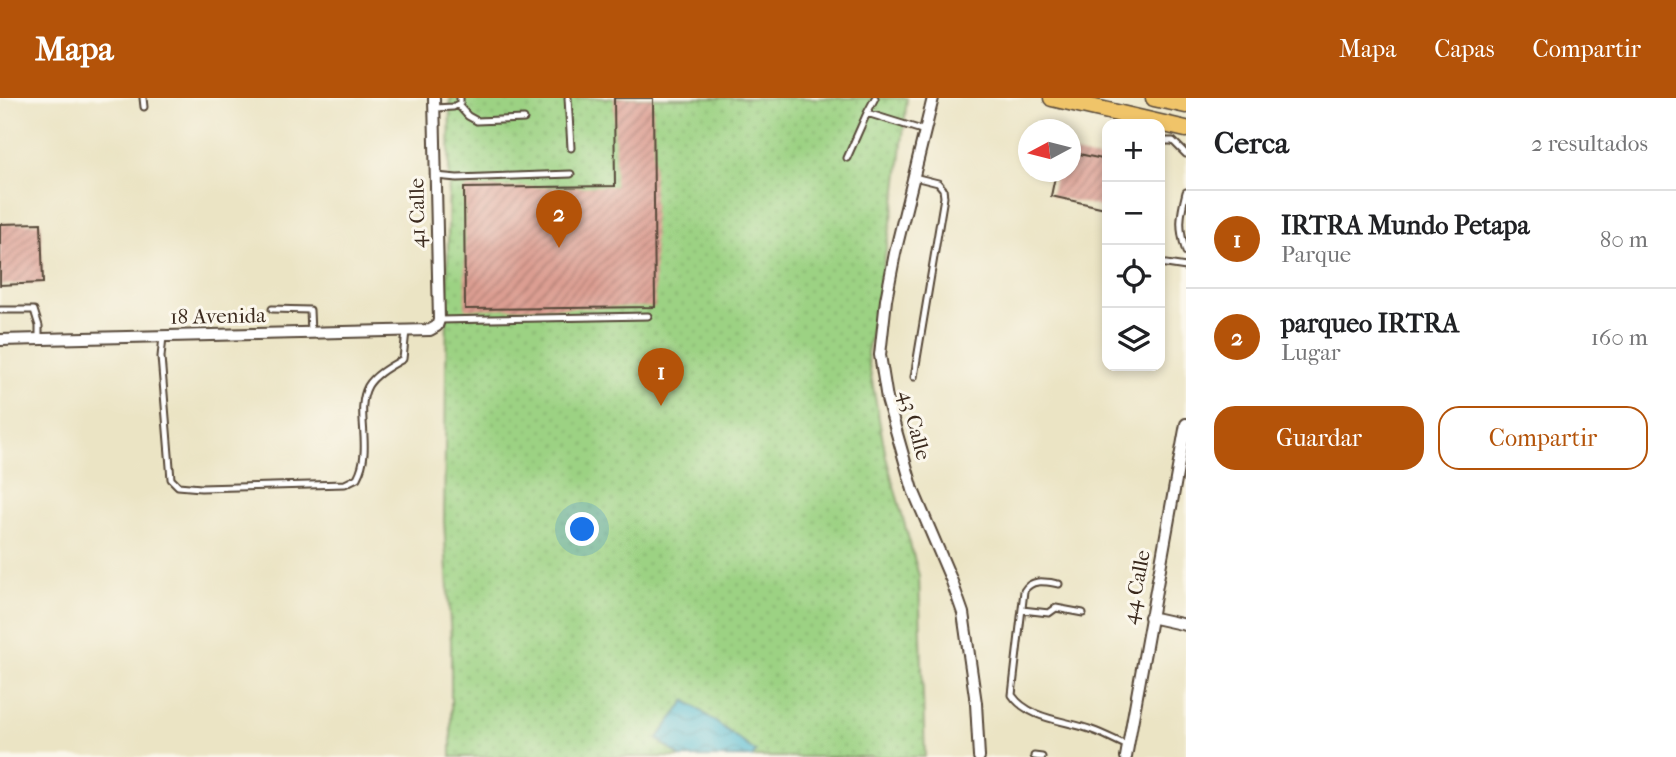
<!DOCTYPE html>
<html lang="es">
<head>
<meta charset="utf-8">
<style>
  body { margin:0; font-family:"IM FELL French Canon",serif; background:#f6f6f6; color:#202124 }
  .controls { position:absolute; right:21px; top:21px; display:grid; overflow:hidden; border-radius:14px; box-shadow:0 4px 10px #0003 }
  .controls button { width:63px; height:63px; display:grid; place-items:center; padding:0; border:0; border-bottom:2px solid #e0e0e0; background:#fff; color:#202124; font:35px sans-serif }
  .compass { position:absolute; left:1018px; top:21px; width:63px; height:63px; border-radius:50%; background:#fff; box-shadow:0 4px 10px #0003; rotate:263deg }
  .you { position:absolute; left:583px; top:432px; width:24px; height:24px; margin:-18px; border:5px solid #fff; border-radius:50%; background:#1a73e8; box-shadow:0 0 0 10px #1a73e833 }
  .badge { display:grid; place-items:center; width:46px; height:46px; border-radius:50%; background:#b45309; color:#fff; font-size:23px; font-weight:700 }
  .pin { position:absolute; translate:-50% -58px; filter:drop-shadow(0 2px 4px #0008) }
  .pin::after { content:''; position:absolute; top:37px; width:24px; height:21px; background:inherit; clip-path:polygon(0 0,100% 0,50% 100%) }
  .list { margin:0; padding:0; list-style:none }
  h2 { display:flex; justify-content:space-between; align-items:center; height:91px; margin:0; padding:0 28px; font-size:30px }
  h2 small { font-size:23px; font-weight:400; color:#757577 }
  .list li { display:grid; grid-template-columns:46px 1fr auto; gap:21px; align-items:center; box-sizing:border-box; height:98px; padding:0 28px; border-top:2px solid #e0e0e0 }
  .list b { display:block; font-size:26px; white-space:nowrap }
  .list p { margin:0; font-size:23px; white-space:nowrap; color:#757577 }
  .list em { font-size:23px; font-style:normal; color:#757577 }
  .actions { display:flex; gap:14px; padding:21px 28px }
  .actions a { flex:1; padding:16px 0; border:2px solid #b45309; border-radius:21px; text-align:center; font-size:24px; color:#b45309 }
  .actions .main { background:#b45309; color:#fff }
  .icon { flex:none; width:38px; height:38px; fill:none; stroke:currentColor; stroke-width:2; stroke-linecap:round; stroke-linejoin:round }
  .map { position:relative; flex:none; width:1186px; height:659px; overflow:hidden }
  header { display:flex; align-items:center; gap:42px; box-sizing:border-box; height:98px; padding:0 35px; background:#b45309; color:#fff }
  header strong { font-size:33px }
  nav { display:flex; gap:38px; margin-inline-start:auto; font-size:24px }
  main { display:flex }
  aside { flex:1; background:#fff }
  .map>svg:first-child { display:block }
  .park { fill:url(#park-dots); stroke:#6c7e50; stroke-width:2 }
  .water { fill:url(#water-waves); stroke:#487278; stroke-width:2 }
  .building { fill:url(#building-hatch) }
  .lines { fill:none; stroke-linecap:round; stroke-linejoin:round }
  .lane-casing { stroke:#554637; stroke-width:9 }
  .street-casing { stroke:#554637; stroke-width:14 }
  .primary-casing { stroke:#554637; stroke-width:19 }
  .lane { stroke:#fff; stroke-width:5 }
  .street { stroke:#fff; stroke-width:10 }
  .primary { stroke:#f0c469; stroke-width:16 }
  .labels { text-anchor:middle; stroke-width:6; stroke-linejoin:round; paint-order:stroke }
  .street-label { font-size:21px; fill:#3b2a1e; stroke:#fbf7ec }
</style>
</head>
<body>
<header>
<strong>Mapa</strong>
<nav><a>Mapa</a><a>Capas</a><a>Compartir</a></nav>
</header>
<main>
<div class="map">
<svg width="1186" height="659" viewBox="0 0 1186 659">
  <defs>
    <pattern id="park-dots" width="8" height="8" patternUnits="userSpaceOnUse" patternTransform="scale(1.75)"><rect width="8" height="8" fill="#9cd283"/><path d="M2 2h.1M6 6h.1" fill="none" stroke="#87b471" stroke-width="1.8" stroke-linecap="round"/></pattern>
    <pattern id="water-waves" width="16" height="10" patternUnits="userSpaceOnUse" patternTransform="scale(1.75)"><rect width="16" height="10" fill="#54bbd1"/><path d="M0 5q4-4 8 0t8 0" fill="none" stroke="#4798a9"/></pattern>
    <pattern id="building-hatch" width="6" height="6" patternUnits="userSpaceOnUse" patternTransform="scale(1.75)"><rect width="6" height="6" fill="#dc9e92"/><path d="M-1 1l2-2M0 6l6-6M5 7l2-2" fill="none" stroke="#b48177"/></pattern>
  </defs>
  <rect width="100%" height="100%" fill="#fbf7ec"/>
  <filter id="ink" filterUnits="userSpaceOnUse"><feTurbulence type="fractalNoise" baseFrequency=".0143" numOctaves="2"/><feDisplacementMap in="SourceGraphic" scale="14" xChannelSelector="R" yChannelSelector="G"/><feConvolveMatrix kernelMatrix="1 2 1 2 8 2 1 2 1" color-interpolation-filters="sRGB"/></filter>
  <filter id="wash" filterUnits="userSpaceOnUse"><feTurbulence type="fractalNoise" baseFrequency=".00686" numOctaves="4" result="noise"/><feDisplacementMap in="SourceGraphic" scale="28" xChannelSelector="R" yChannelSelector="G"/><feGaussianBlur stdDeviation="1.57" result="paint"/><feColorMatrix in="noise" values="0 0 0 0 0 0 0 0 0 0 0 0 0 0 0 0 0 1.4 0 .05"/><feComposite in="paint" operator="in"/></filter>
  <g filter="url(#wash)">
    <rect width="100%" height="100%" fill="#ebe4c4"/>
    <path class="park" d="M450 0H907L897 92 867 256 886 359 919 478 925 659H451V543L444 423Z"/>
    <path class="water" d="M686 602 756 654 752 659H681L657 641Z"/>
    <g id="blocks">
      <path class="building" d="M614 0H653L655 209 465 211 464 90 615 88Z
        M1070 54 1107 62V98L1105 110 1051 98 1056 74H1070Z
        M41 125 43 185 0 187V126Z"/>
    </g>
  </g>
  <g filter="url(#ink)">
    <use href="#blocks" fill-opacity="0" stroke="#554637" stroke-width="2"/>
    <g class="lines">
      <g class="lane-casing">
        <path id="lane" d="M143 0 144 9
          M568 0 571 50
          M458 7 468 18 477 23 524 21
          M435 10 453 9 460 5V0
          M867 15 875 0
          M1160 43H1173L1186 56
          M847 60 867 15 925 33
          M436 78 457 80 571 76
          M1186 94C1180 118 1178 129 1186 154
          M1160 165 1186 169
          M272 211 310 212 311 235
          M0 212H34L39 228V242
          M439 222 648 218
          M163 238 161 259 171 381 178 388 201 390 345 386 357 380C374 349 354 314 368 288 375 276 391 268 403 261L406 233
          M914 279 944 99 943 91 938 85 914 79
          M1059 486C1046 484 1032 480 1024 493L1012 597C1029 622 1066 622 1092 632 1104 636 1116 643 1128 648
          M1022 512 1049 515 1056 510 1083 515
          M1034 658 1042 659"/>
      </g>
      <g class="street-casing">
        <path id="street" d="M933 0 895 155 886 202 880 257 887 301 913 392 951 481 963 515 976 605 979 659
          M0 242 430 232 437 228 439 222 434 0
          M1150 519 1186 527
          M1126 659 1186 326"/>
      </g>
      <g class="primary-casing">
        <path id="primary" d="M1052 0 1186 31
          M1154 0 1186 7"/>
      </g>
      <use href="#lane" class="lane"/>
      <use href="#street" class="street"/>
      <use href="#primary" class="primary"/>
    </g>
  </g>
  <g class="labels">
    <g class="street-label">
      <text transform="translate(417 115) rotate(-91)" y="7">41 Calle</text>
      <text transform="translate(218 218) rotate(-1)" y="7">18 Avenida</text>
      <text transform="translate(915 327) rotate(75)" y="7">43 Calle</text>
      <text transform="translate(1136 489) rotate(-79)" y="7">44 Calle</text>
    </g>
  </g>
</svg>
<div class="controls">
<button>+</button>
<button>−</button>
<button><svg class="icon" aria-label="locate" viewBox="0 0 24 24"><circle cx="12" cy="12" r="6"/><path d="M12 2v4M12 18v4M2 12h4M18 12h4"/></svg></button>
<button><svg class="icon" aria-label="layers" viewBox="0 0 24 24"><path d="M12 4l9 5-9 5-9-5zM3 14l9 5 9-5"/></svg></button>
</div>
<svg class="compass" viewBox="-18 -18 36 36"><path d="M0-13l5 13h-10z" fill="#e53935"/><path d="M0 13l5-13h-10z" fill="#757577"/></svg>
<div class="you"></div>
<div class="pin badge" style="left:661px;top:308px">1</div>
<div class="pin badge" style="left:559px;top:150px">2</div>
</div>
<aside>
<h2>Cerca<small>2 resultados</small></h2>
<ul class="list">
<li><span class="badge">1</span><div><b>IRTRA Mundo Petapa</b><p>Parque</p></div><em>80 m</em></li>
<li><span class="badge">2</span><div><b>parqueo IRTRA</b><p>Lugar</p></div><em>160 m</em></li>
</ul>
<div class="actions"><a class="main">Guardar</a><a>Compartir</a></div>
</aside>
</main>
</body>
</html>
